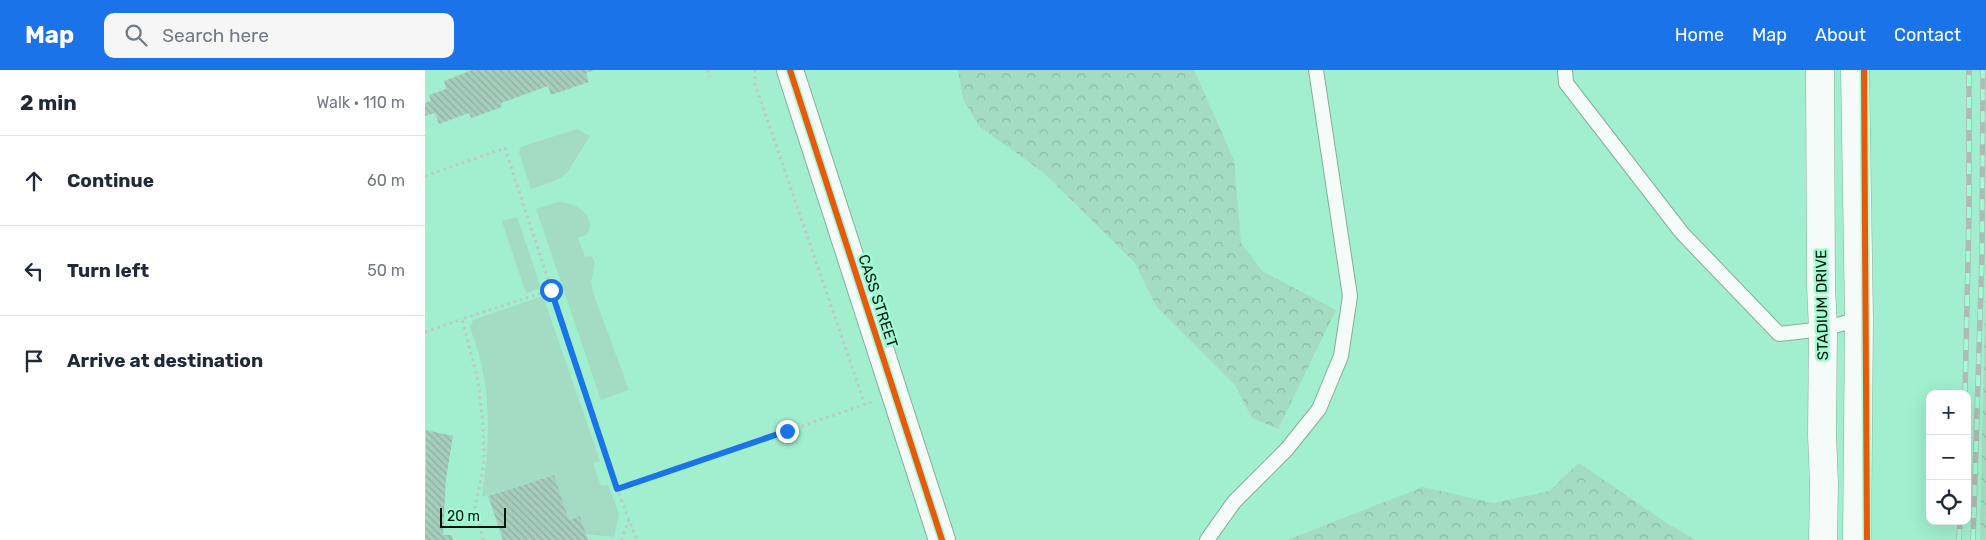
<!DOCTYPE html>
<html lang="en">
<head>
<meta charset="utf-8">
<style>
  body { margin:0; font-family:Rubik,sans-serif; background:#f6f6f7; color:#1f2937 }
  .controls { position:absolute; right:15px; bottom:15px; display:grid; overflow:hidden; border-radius:10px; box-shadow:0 5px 20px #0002 }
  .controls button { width:45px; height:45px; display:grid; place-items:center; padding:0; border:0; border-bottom:1px solid #e0e1e3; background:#fff; color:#1f2937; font:25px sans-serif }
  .scale { position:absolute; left:15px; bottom:12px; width:66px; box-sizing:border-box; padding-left:5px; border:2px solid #00160c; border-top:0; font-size:14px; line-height:18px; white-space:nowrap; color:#00160c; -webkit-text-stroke:4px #a1fbd4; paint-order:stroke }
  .stop { position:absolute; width:15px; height:15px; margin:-11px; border:4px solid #1a73e8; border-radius:50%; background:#fff }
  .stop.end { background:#1a73e8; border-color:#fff; box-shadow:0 1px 5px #0008 }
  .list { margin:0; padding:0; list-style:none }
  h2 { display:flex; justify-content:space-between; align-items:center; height:65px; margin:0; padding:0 20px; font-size:21px }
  h2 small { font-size:16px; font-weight:400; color:#747a83 }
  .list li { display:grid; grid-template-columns:32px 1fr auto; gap:15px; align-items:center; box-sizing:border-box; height:90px; padding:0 20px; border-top:1px solid #e0e1e3 }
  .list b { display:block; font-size:19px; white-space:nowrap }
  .list em { font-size:16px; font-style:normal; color:#747a83 }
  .icon { flex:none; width:28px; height:28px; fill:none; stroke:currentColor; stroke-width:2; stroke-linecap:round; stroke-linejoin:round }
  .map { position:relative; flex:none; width:1561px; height:470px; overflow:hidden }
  header { display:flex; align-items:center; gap:30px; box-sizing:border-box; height:70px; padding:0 25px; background:#1a73e8; color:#fff }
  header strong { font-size:24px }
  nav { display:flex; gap:28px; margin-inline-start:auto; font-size:18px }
  .search { width:350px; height:45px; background:#f6f6f7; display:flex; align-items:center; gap:12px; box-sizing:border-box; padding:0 18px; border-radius:10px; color:#747a83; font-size:19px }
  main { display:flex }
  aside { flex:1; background:#fff }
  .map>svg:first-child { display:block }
  .built { fill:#a1efce; fill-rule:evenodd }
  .green { fill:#a4dbc3 }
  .forest { fill:url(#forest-crowns) }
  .building { fill:url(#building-back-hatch) }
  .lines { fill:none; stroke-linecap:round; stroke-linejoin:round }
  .service-casing { stroke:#86ae9d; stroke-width:16 }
  .minor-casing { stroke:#86ae9d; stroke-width:28 }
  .primary-casing { stroke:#86ae9d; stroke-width:29 }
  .path { stroke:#bdcac4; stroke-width:3; stroke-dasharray:2.5 4; stroke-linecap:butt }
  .service { stroke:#f4fbf8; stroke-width:14 }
  .minor { stroke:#f4fbf8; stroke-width:26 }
  .primary { stroke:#f4fbf8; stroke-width:28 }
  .rail-casing { stroke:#afbbb6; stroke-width:5.5 }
  .rail { stroke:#a1fbd4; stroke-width:4; stroke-dasharray:11; stroke-linecap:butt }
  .cycleway-casing { stroke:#a1fbd4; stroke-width:9 }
  .cycleway { stroke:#e8590c; stroke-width:6 }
  .route { stroke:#1a73e8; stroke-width:6 }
  .labels { text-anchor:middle; stroke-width:5; stroke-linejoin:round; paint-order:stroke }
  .street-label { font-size:15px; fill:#00160c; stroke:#a1fbd4 }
</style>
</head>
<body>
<header>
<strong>Map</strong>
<div class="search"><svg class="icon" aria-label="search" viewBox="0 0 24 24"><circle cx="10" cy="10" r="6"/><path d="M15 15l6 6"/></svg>Search here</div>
<nav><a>Home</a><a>Map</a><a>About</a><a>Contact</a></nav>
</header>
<main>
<aside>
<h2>2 min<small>Walk · 110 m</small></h2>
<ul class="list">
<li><svg class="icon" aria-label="ahead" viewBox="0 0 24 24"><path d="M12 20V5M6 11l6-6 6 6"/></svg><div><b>Continue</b></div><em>60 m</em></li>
<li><svg class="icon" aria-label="left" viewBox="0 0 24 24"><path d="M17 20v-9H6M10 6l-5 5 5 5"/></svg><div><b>Turn left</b></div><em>50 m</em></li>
<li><svg class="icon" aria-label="arrive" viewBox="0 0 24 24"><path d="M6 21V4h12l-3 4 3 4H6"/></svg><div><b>Arrive at destination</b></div></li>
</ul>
</aside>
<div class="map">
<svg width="1561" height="470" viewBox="0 0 1561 470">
  <defs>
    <pattern id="forest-crowns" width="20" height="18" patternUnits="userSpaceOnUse" patternTransform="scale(1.25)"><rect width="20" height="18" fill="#a4dbc3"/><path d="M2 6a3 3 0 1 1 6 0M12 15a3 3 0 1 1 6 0" fill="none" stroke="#8bbba6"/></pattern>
    <pattern id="building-back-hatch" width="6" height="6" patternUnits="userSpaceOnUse" patternTransform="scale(1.25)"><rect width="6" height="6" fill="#a7cebd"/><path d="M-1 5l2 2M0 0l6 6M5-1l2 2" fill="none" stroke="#8eb0a1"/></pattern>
  </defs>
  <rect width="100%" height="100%" fill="#b5e7d1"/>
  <path class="built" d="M0 0H1561V470H0ZM1505 324H1542V451H1505Z"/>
  <path class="green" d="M152 59 165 66 142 103 132 110 106 119 94 82 96 77Z
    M133 132C150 132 173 145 162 165L153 168 160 187 167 186 170 193 166 213 170 228 204 320 176 330 111 139Z
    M92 147 116 218 101 223 77 151Z
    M118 226 175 391 168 393 176 416 183 415 194 444 189 467 161 464 155 446 144 450 129 405 57 427C65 368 68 315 45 258L48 250Z"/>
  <path class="forest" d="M533 0H769L809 90 816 173 837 201 911 240 853 359 827 348 810 315 731 236 710 193 619 103 554 56 538 29Z
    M1561 197V470H1555Z
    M1154 393 1243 454 1271 470H862L998 417 1069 433 1124 421Z"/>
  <path class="building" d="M47 0H170L161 3 164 12 126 25 123 16 76 33 77 37 46 48 44 43 14 54 10 43 0 46V33L6 31 4 25 21 19 19 11Z
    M1 360 28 366 21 409 18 465H27L28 470H0Z
    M129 405 144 450 155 446 163 470H78L63 426Z"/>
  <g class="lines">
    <g class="service-casing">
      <path id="service" d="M1140 0 1141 13 1257 163 1354 264 1398 259 1434 249
        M782 470 809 432 862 379 894 339 916 286 925 226 891 0"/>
    </g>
    <g class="minor-casing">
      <path id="minor" d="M365 0 517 470"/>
    </g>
    <g class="primary-casing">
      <path id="primary" d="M1395 0 1396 216 1398 259 1397 365 1399 414 1398 470
        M1430 0 1434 249 1432 470"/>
    </g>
    <path class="path" d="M283 0 285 7
      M330 0V14L337 34 440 335
      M0 106 80 78 192 419 212 470
      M0 262 37 249
      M192 419 447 332
      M58 470 50 437 59 395 58 355 53 311 37 249 126 220
      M196 470 204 449"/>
    <use href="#service" class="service"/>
    <use href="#minor" class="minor"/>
    <use href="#primary" class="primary"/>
    <g class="rail-casing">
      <path id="rail" d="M1540 324 1544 144V0
        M1534 470 1535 451
        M1548 470 1557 186 1558 0"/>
    </g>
    <use href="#rail" class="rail"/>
    <g class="cycleway-casing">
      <path id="cycleway" d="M365 0 517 470
        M1439 0 1442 470"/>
    </g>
    <use href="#cycleway" class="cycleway"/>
  </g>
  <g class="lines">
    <path class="route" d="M126 220 192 419 362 361"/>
  </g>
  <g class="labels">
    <g class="street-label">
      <text transform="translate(453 231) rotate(72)" y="5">CASS STREET</text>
      <text transform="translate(1397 235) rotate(-91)" y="5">STADIUM DRIVE</text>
    </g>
  </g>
</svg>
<div class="controls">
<button>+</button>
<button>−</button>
<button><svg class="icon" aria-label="locate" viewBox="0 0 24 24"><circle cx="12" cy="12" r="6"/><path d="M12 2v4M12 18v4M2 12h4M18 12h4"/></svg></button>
</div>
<div class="scale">20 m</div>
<div class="stop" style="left:126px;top:220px"></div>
<div class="stop end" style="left:362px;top:361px"></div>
</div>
</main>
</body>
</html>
